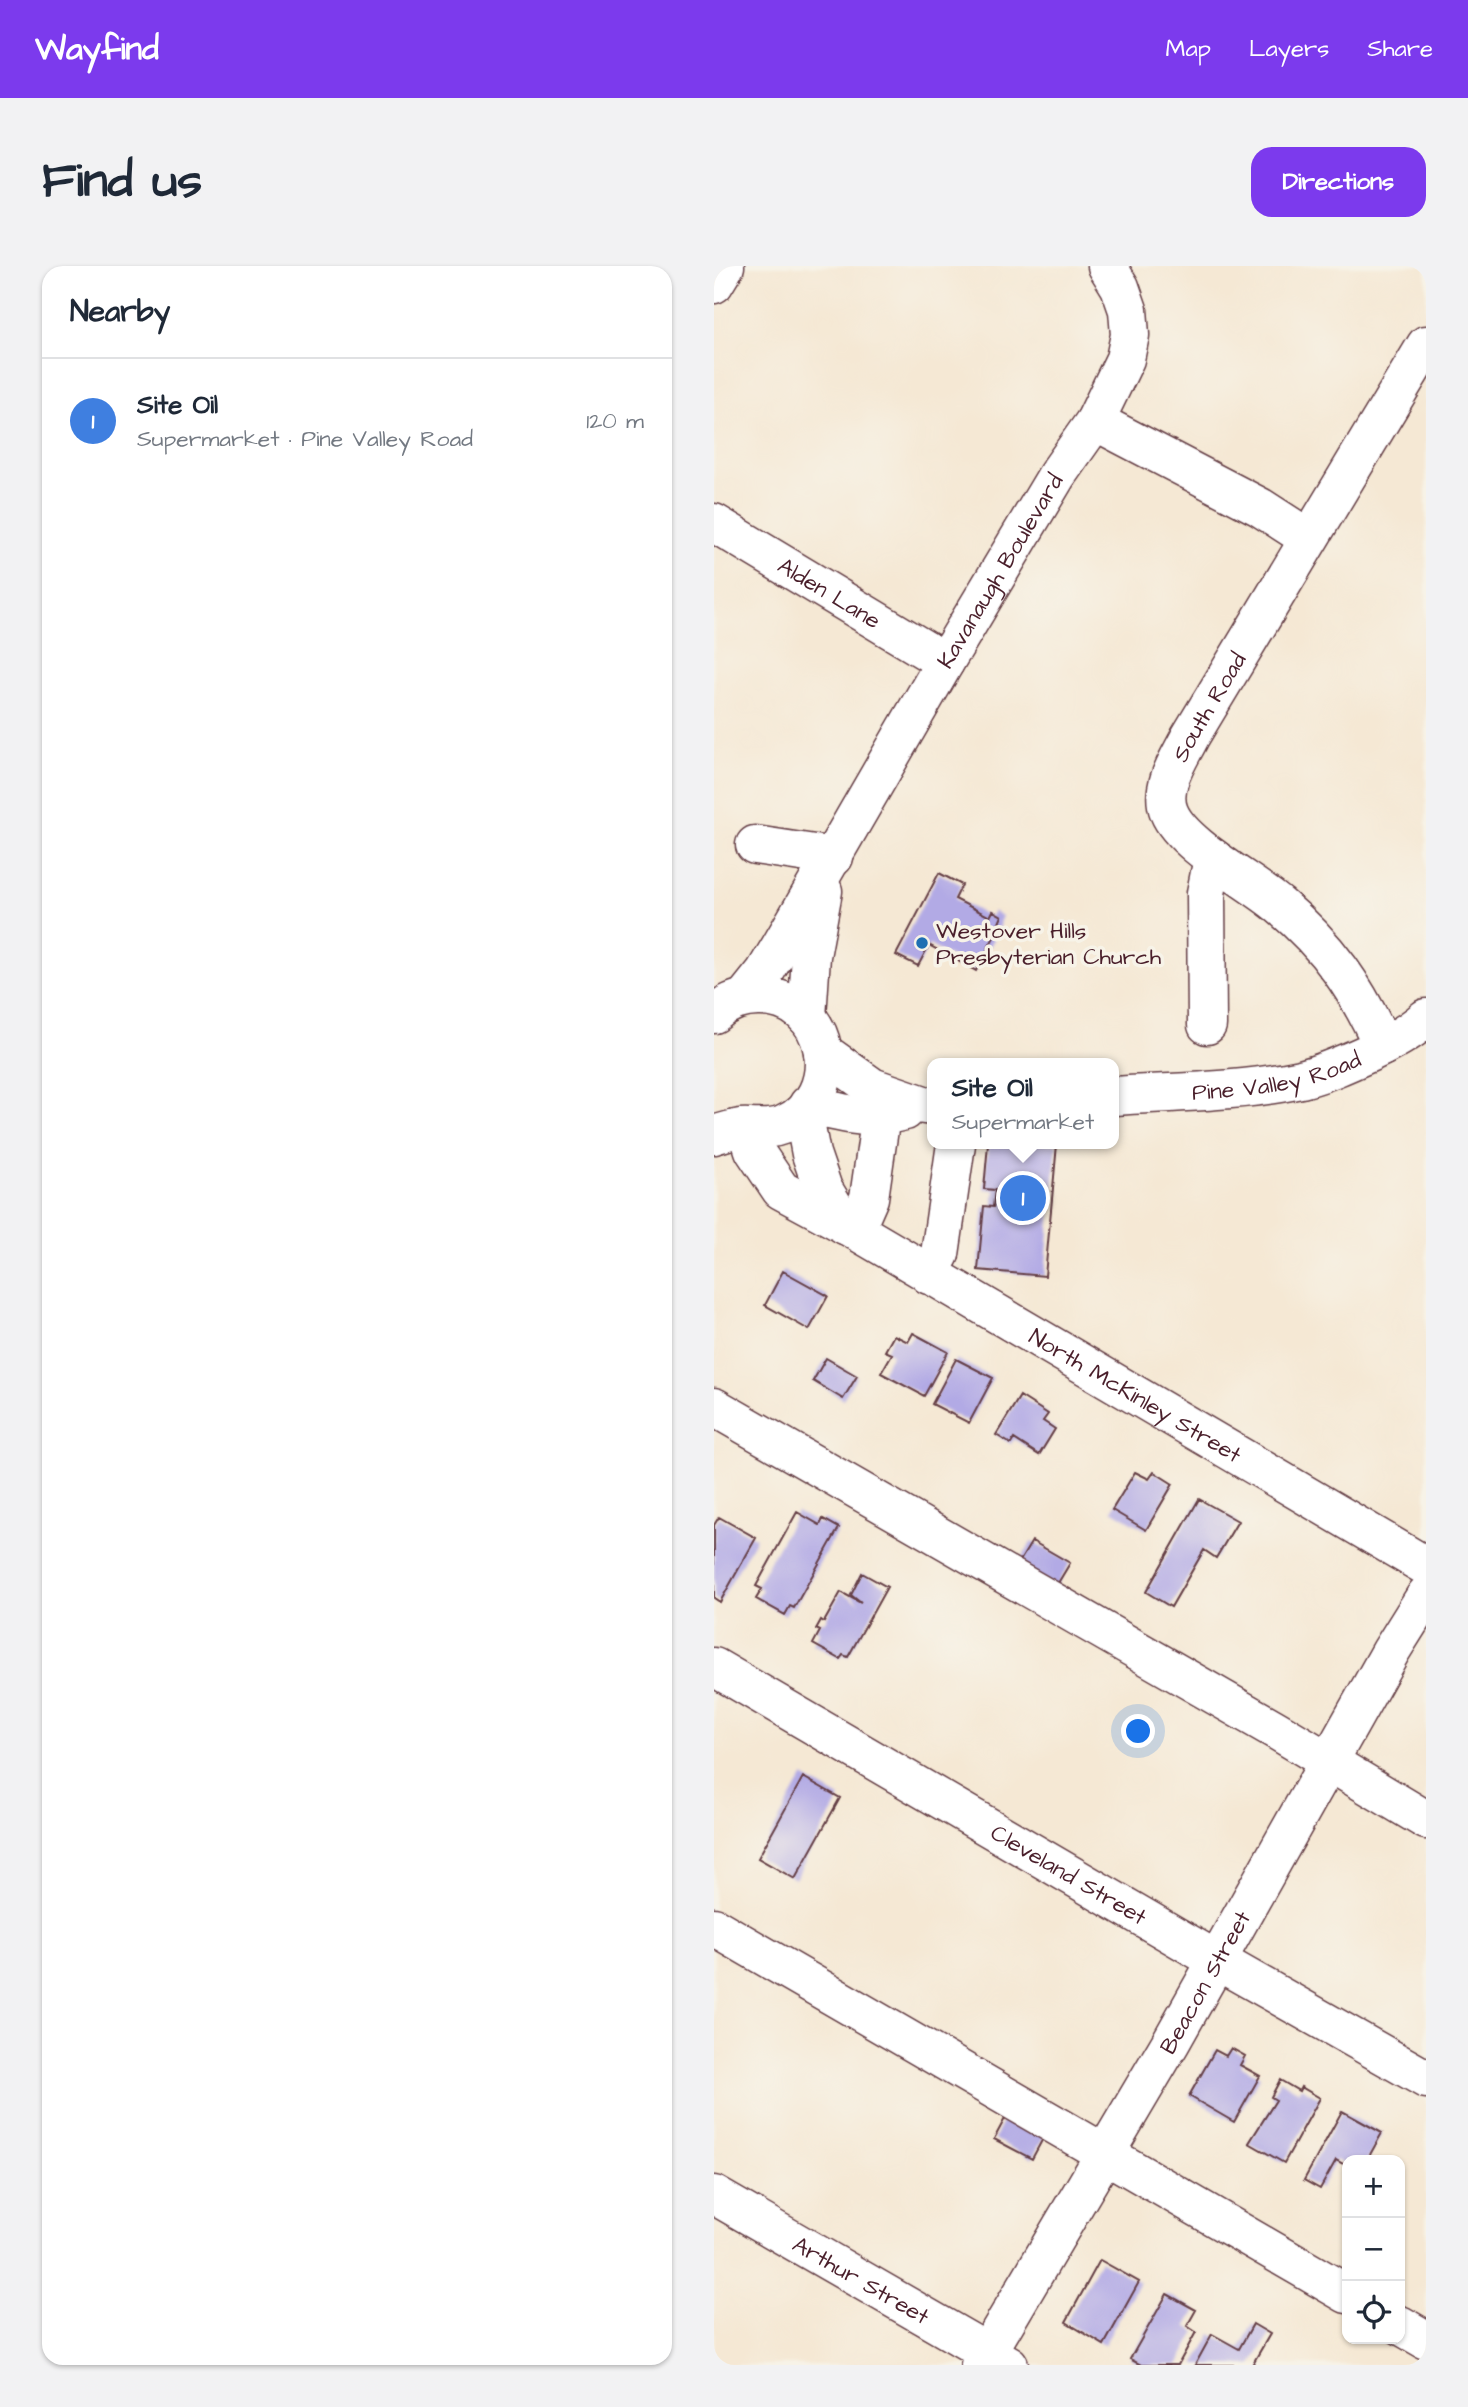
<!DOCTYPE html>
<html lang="en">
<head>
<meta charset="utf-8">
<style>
  body { margin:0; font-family:"Architects Daughter",sans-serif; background:#f2f2f3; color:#1f2937 }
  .controls { position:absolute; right:21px; bottom:21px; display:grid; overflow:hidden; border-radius:14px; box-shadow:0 2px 5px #0004 }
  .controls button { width:63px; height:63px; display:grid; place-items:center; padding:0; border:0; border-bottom:2px solid #e0e1e3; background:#fff; color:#1f2937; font:35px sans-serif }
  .you { position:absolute; left:425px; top:1466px; width:24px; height:24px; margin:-18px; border:5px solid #fff; border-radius:50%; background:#1a73e8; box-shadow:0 0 0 10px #1a73e833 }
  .badge { display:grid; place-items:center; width:46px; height:46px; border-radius:50%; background:#7c3aed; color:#fff; font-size:23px; font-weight:700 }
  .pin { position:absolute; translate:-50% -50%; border:4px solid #fff; box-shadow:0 2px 7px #0006 }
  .popup { position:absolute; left:213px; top:792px; width:192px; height:91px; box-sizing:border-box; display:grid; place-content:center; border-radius:14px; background:#fff; filter:drop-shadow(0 2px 5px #0005); font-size:23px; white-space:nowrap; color:#747a83 }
  .popup b { font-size:26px; color:#1f2937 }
  .popup::after { content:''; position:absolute; left:50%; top:100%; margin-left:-14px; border:14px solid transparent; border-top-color:#fff }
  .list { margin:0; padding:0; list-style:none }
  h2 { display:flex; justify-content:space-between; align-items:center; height:91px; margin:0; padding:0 28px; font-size:30px }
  h2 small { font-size:23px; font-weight:400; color:#747a83 }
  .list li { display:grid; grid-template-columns:46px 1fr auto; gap:21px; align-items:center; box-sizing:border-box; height:126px; padding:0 28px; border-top:2px solid #e0e1e3 }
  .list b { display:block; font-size:26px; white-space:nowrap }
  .list p { margin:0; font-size:23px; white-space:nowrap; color:#747a83 }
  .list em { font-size:23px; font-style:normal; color:#747a83 }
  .icon { flex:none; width:38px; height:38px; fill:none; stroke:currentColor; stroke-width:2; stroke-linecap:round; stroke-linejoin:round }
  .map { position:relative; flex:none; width:712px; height:2099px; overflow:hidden; border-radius:21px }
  header { display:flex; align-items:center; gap:42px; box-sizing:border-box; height:98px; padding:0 35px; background:#7c3aed; color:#fff }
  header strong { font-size:33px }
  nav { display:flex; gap:38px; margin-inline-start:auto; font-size:24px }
  .intro { display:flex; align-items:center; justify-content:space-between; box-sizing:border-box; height:168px; padding:0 42px }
  h1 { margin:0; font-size:49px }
  .button { padding:18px 32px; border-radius:21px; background:#7c3aed; color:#fff; font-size:24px; font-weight:700 }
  main { display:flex; gap:42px; padding:0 42px }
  aside { flex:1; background:#fff; border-radius:21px; box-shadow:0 2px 5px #0004 }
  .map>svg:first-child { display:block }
  .building { fill:#b2aae5 }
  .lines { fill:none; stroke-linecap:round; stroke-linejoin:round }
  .minor-casing { stroke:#643d44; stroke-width:41 }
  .minor { stroke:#fff; stroke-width:38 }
  .poi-dot { fill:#1f6fb2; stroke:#f7f3e8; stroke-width:2.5 }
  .labels { text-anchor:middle; stroke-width:7; stroke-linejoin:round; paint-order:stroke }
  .street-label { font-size:23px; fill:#4a1f2b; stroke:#f7f3e8 }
  .poi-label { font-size:23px; fill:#4a1f2b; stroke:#f7f3e8; text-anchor:start }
</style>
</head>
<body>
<header>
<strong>Wayfind</strong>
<nav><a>Map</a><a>Layers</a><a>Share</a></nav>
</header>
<div class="intro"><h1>Find us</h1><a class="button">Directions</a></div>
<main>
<aside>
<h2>Nearby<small></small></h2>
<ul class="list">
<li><span class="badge" style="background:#3f7fe0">1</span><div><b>Site Oil</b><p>Supermarket · Pine Valley Road</p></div><em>120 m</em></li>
</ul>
</aside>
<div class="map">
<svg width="712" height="2099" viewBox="0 0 712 2099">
  <rect width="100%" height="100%" fill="#f7f3e8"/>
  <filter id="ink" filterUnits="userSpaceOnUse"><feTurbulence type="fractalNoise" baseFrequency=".0143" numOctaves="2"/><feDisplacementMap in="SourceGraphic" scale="14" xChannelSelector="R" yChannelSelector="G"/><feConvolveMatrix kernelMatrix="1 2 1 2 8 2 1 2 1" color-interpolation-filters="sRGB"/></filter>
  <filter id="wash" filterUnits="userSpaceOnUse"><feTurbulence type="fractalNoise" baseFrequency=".00686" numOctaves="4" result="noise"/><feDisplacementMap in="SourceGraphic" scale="28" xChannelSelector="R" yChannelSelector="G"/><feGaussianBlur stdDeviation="1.57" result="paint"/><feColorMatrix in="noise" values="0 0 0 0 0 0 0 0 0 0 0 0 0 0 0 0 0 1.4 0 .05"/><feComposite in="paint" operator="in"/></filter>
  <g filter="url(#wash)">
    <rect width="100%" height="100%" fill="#f5e8d4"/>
    <g id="blocks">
      <path class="building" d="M225 607 248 619 241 633 276 651 279 645 288 650 285 657 287 658 262 705 215 679 204 700 182 689Z
        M274 878H343L331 1010 264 1004 270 940 279 941 281 924 270 923Z
        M69 1005 114 1030 95 1064 51 1039Z
        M199 1067 234 1086 210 1130 167 1107 178 1088 171 1085 180 1069 194 1076Z
        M112 1092 143 1110 129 1133 99 1115Z
        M242 1093 279 1112 255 1157 218 1138Z
        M306 1130 334 1148 329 1155 341 1163 325 1189 300 1173 297 1178 282 1169Z
        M421 1206 435 1213 440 1206 459 1218 432 1264 398 1244Z
        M485 1233 524 1255 502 1292 490 1284 457 1341 432 1326Z
        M83 1246 106 1259 109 1253 125 1262 80 1342 76 1340 71 1349 42 1333 48 1323 42 1320Z
        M5 1251 42 1272 6 1336 0 1332V1259Z
        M318 1275 356 1297 341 1322 303 1300Z
        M148 1307 173 1321 134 1391 129 1389 126 1393 99 1378 106 1365 102 1363 107 1354 110 1356 127 1326 147 1337 137 1329Z
        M89 1511 126 1532 81 1613 44 1592Z
        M517 1782 531 1790 526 1799 546 1810 520 1856 475 1830 501 1784 512 1790Z
        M566 1814 585 1825 587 1821 606 1832 570 1897 535 1877 562 1834 557 1831Z
        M295 1845 333 1865 318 1893 280 1873Z
        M628 1845 668 1867 653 1894H633V1900L622 1894 606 1923 590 1914Z
        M386 1994 425 2016 390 2079 352 2056Z
        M453 2028 482 2044 473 2060 482 2066 464 2099H427L416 2093Z
        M539 2058 556 2068 538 2099H481L498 2068 525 2083Z"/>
    </g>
  </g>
  <g filter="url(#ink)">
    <use href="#blocks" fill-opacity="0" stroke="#643d44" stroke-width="2"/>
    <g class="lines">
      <g class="minor-casing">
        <g id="minor">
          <path d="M0 18 11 0"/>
          <path d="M381 155 546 241 594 272"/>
          <path id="s1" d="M0 257 231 396"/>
          <path d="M41 579 120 591"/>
          <path id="s2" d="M31 731 51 706 66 681 231 396 343 209 381 155 411 93 416 69 414 44 406 21 393 0"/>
          <path d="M0 748C13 736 27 731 44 731 117 729 135 831 69 859 54 865 41 861 26 862 18 863 8 867 0 869"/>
          <path d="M93 751 97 690 109 625"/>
          <path d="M493 759 492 627 499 592"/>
          <path id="s3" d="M669 780C642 721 615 681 565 639 537 615 468 579 455 546 445 521 465 493 476 471L712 79"/>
          <path d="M109 786 158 821 210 839 218 840"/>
          <path id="s4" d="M400 830C462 826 526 826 587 813 611 807 635 796 657 786 676 777 697 766 712 752"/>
          <path d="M94 839C132 848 152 855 191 845"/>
          <path d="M89 846 97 888 109 923 131 959"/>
          <path id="s5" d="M33 863 40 884 67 924 141 964 712 1300"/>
          <path d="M141 964 155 932 167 849"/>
          <path d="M215 1009 226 988 242 878"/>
          <path d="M0 1141 562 1464 712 1554"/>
          <path id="s6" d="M0 1401 502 1694 712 1813"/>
          <path d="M0 1661 633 2028"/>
          <path id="s7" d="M0 1929 295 2099"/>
          <path d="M686 2059 712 2074"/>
          <path id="s8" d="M266 2099 457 1776 677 1385 712 1329"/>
        </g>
      </g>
      <use href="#minor" class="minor"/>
    </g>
  </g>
  <circle class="poi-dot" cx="208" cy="677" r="7"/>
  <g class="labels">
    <g class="street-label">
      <text dy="8" stroke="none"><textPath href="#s2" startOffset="497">Kavanaugh Boulevard</textPath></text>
      <text dy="8" stroke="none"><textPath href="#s1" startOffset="135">Alden Lane</textPath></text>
      <text dy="8" stroke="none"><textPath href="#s3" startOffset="438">South Road</textPath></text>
      <text dy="8" stroke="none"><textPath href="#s4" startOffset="164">Pine Valley Road</textPath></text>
      <text dy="8" stroke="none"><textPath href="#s5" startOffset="480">North McKinley Street</textPath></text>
      <text dy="8" stroke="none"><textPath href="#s6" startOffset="411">Cleveland Street</textPath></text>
      <text dy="8" stroke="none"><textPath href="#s8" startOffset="444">Beacon Street</textPath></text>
      <text dy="8" stroke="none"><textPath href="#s7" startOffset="170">Arthur Street</textPath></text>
    </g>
    <g class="poi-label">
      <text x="222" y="672">Westover Hills<tspan x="222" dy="26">Presbyterian Church</tspan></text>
    </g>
  </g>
</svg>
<div class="controls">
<button>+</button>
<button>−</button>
<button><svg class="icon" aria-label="locate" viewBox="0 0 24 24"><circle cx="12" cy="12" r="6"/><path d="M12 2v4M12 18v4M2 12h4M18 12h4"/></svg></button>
</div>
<div class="you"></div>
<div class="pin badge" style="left:309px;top:932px;background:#3f7fe0">1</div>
<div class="popup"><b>Site Oil</b>Supermarket</div>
</div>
</main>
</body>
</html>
